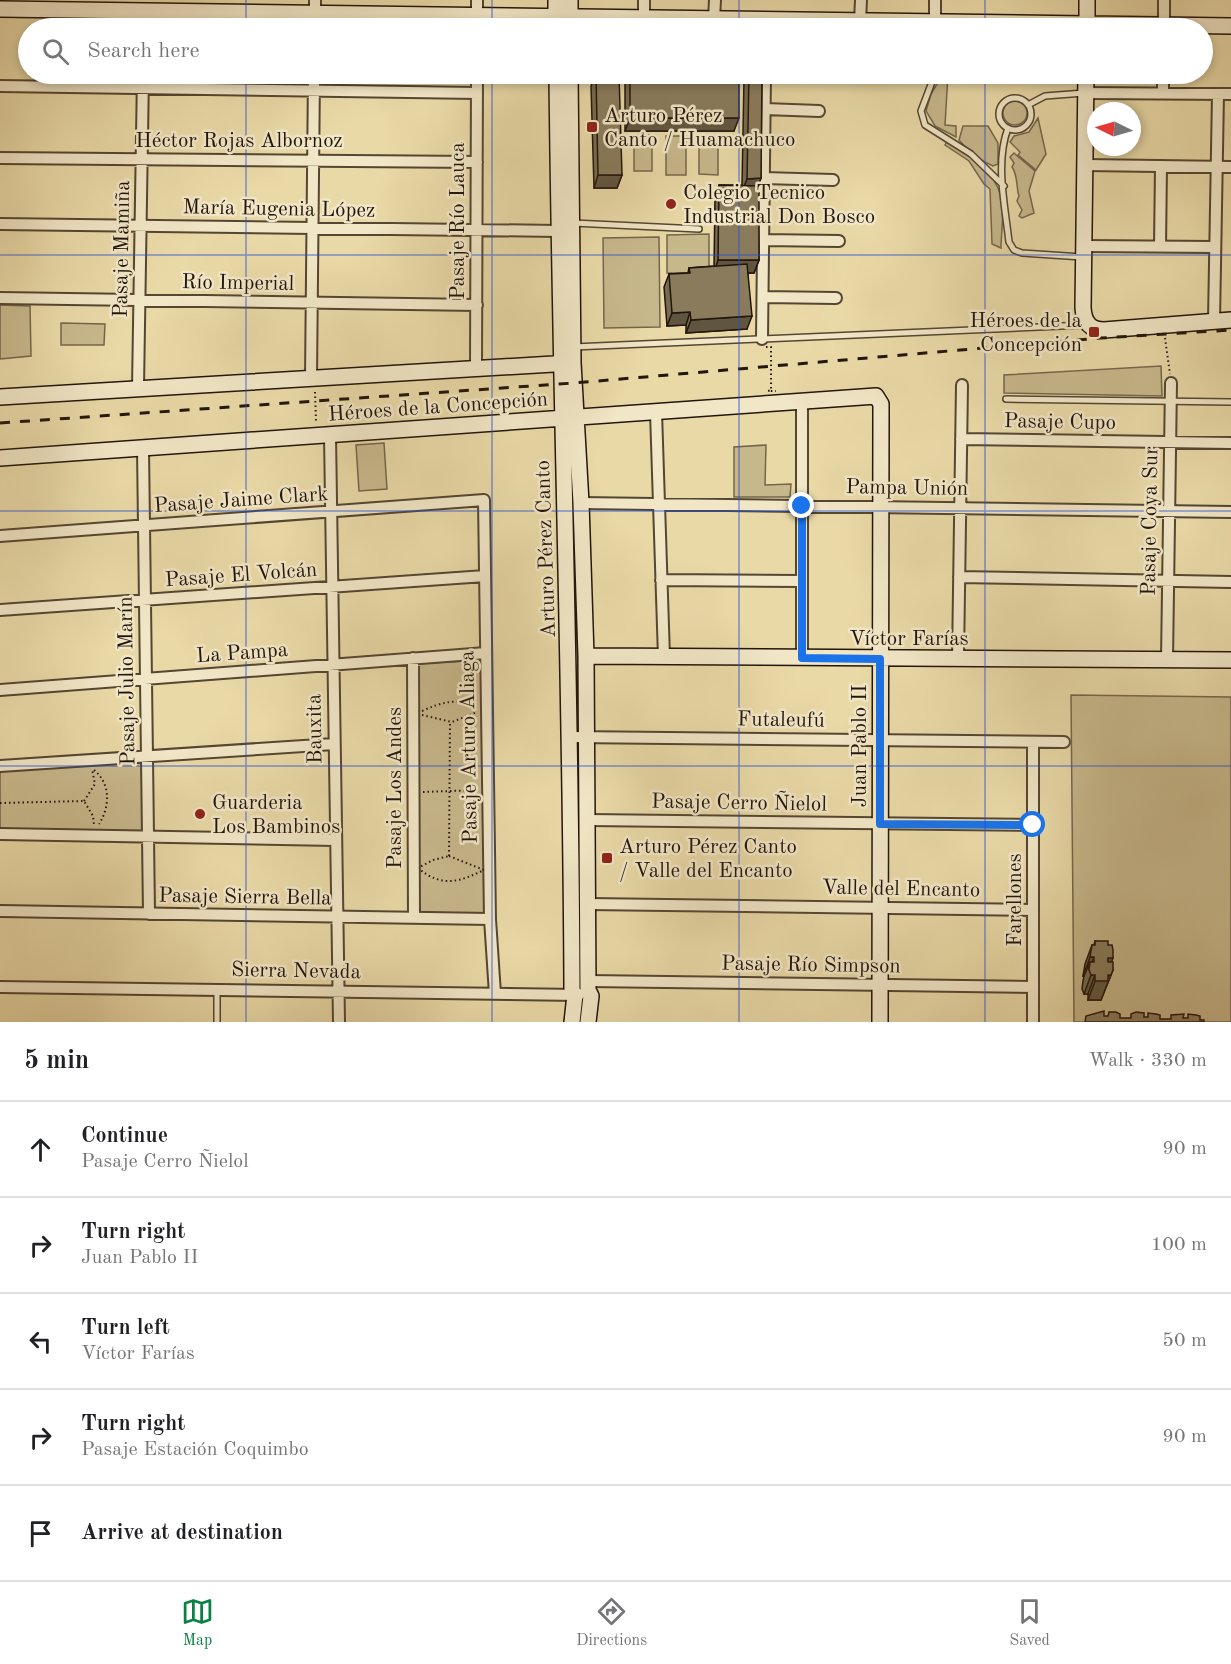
<!DOCTYPE html>
<html lang="en">
<head>
<meta charset="utf-8">
<style>
  body { margin:0; font-family:"Old Standard TT",serif; background:#f6f6f6; color:#202124 }
  .compass { position:absolute; left:1087px; top:102px; width:54px; height:54px; border-radius:50%; background:#fff; box-shadow:0 3px 9px #0003; rotate:275deg }
  .stop { position:absolute; width:18px; height:18px; margin:-14px; border:4px solid #1a73e8; border-radius:50%; background:#fff }
  .stop.end { background:#1a73e8; border-color:#fff; box-shadow:0 2px 6px #0008 }
  .list { margin:0; padding:0; list-style:none }
  h2 { display:flex; justify-content:space-between; align-items:center; height:78px; margin:0; padding:0 24px; font-size:26px }
  h2 small { font-size:20px; font-weight:400; color:#757577 }
  .list li { display:grid; grid-template-columns:39px 1fr auto; gap:18px; align-items:center; box-sizing:border-box; height:96px; padding:0 24px; border-top:2px solid #e0e0e0 }
  .list b { display:block; font-size:22px; white-space:nowrap }
  .list p { margin:0; font-size:20px; white-space:nowrap; color:#757577 }
  .list em { font-size:20px; font-style:normal; color:#757577 }
  .icon { flex:none; width:33px; height:33px; fill:none; stroke:currentColor; stroke-width:2; stroke-linecap:round; stroke-linejoin:round }
  .map { position:relative; flex:none; width:1231px; height:1022px; overflow:hidden }
  .search { position:absolute; background:#fff; box-shadow:0 3px 9px #0003; left:18px; right:18px; top:18px; height:66px; display:flex; align-items:center; gap:15px; box-sizing:border-box; padding:0 21px; border-radius:33px; color:#757577; font-size:22px }
  .sheet { height:558px; background:#fff }
  nav { display:flex; justify-content:space-around; align-items:center; box-sizing:border-box; height:84px; border-top:2px solid #e0e0e0; background:#fff; font-size:16px; color:#757577 }
  nav a { display:grid; justify-items:center; gap:3px }
  nav .on { color:#0b8043 }
  .map>svg:first-child { display:block }
  .green { fill:#c7b88c; stroke:#74664c; stroke-width:1.5 }
  .lines { fill:none; stroke-linecap:round; stroke-linejoin:round }
  .lane-casing { stroke:#544632; stroke-width:8 }
  .street-casing { stroke:#544632; stroke-width:14 }
  .secondary-casing { stroke:#22150b; stroke-width:18 }
  .path { stroke:#22150b; stroke-width:2; stroke-dasharray:1.5 3; stroke-linecap:butt }
  .lane { stroke:#f1e6c6; stroke-width:5 }
  .street { stroke:#f1e6c6; stroke-width:10 }
  .secondary { stroke:#f1e6c6; stroke-width:15 }
  .rail { stroke:#22150b; stroke-width:3; stroke-dasharray:10 10; stroke-linecap:butt }
  .path-bridge { stroke:#22150b; stroke-width:2; stroke-dasharray:1.5 3; stroke-linecap:butt }
  .wall { fill:#766a4f; stroke:#22150b; stroke-width:1.5 }
  .shaded-wall { fill:#605640; stroke:#22150b; stroke-width:1.5 }
  .building { fill:#897b5c; stroke:#22150b; stroke-width:1.5 }
  .route { stroke:#1a73e8; stroke-width:8 }
  .grid { fill:none; stroke:#1d4ed8; stroke-width:1.5; stroke-opacity:0.55 }
  .poi-dot { fill:#8f2418; stroke:#f1e6c6; stroke-width:2 }
  .labels { text-anchor:middle; stroke-width:5; stroke-linejoin:round; paint-order:stroke }
  .poi-label { font-size:21px; fill:#22150b; stroke:#f1e6c6; text-anchor:start }
  .street-label { font-size:21px; fill:#22150b; stroke:#f1e6c6 }
</style>
</head>
<body>
<div class="map">
<svg width="1231" height="1022" viewBox="0 0 1231 1022">
  <rect width="100%" height="100%" fill="#e9d9a7"/>
  <filter id="stains"><feTurbulence type="fractalNoise" baseFrequency=".00333" numOctaves="4"/><feColorMatrix values="0 0 0 0 .2 0 0 0 0 .09 0 0 0 0 .02 0 0 0 .5 -.17"/></filter>
  <radialGradient id="worn" r=".72"><stop offset=".6" stop-color="#630" stop-opacity="0"/><stop offset="1" stop-color="#630" stop-opacity=".3"/></radialGradient>
  <path class="green" d="M943 74H948L945 125 956 126V137L935 126 926 111 931 94Z
    M1003 113a12 12 0 1 1 24 0a12 12 0 1 1-24 0Z
    M1038 118 1046 154 1036 170 1018 155 1020 152 1010 142 1014 136 1029 132Z
    M963 126H988L998 143V164L993 166C979 160 969 152 959 140Z
    M634 135H652V171H634Z
    M666 136H686V175H666Z
    M699 137H718V175L699 174Z
    M947 141C969 151 994 172 1001 196 1005 211 1001 232 1001 248L992 244 990 189 984 184 969 161 945 145Z
    M1014 153 1035 171 1029 191 1034 213 1022 218 1019 216 1022 210 1017 201 1019 196C1016 187 1018 175 1012 167L1014 163 1010 157Z
    M709 234V273H667V235Z
    M659 237 660 327 604 328 603 238Z
    M0 305 30 306 31 356 0 359Z
    M61 323 105 324 104 345H61Z
    M1161 366 1162 396 1004 393V375Z
    M384 443 387 489 359 491 356 445Z
    M766 445 765 485 791 484 790 497H734V447Z
    M569 466 572 474 576 545 579 720 576 726Z
    M484 660 486 916 417 914 413 664Z
    M1071 695 1231 697V1022H1074Z
    M144 760V835L0 832V770Z"/>
  <g class="lines">
    <g class="lane-casing">
      <path id="lane" d="M935 74 921 111 925 125 971 154 1004 186
        M999 114a16 16 0 1 1 32 0a16 16 0 1 1-32 0Z
        M1028 105 1045 96 1084 93
        M1008 128C995 163 1005 205 1009 242L1014 250 1022 253 1082 257
        M573 223 699 229
        M573 347 1085 325
        M1006 399 1231 402
        M217 991V1022"/>
    </g>
    <g class="street-casing">
      <path id="street" d="M644 17V0
        M714 19 715 0
        M860 21 861 0
        M935 22V0
        M144 28V11
        M315 28V0
        M477 28V0
        M1164 28V0
        M0 86 477 93
        M1086 93 1231 94
        M1163 93V74
        M765 109 819 111
        M0 158 477 162
        M1085 165 1231 167
        M764 178 833 180
        M0 224 558 231
        M763 240 839 241
        M1084 246 1215 247
        M1160 247 1161 166
        M763 297 836 298
        M0 298 477 305
        M1214 321 1218 94
        M762 339 765 74
        M476 368 477 74
        M311 378 314 74
        M138 388 143 74
        M802 401V658
        M656 412 664 657
        M330 435 339 1022
        M961 439 1231 443
        M143 448 149 914
        M581 503 1231 512
        M0 536 484 500 490 919 495 994
        M959 577 1231 582
        M661 580 802 581
        M0 610 485 576
        M413 658 414 918
        M958 659 962 385
        M1167 660 1171 383
        M0 690 486 653
        M571 737 1064 742
        M1033 742V1022
        M0 766 334 744
        M588 820 1033 825
        M0 834 335 840
        M588 904 1033 910
        M0 911 490 919
        M588 981 1033 987
        M0 987 579 995"/>
    </g>
    <g class="secondary-casing">
      <path id="secondary" d="M556 0V28
        M570 0V28
        M0 9 1231 26
        M1087 28V0
        M557 74C560 379 571 685 572 991L575 995 572 1022
        M570 74 573 363 581 503 586 656 588 990 591 996 588 1022
        M1086 74 1083 308C1084 322 1090 330 1104 330L1231 320
        M0 397 570 363
        M0 458 876 396 881 404 880 1022
        M586 656 1231 660"/>
    </g>
    <path class="path" d="M1165 338 1170 374
      M315 392 316 421
      M422 711C442 702 456 698 477 706
      M422 715 452 722 477 712
      M94 770C111 784 110 807 99 824
      M423 792 478 790
      M84 801 95 784 92 769
      M0 803 84 801 93 816 94 825
      M449 856 484 870C459 882 442 888 418 868L433 860Z
      M449 856 450 721"/>
    <use href="#lane" class="lane"/>
    <use href="#street" class="street"/>
    <use href="#secondary" class="secondary"/>
    <path class="rail" d="M0 423 574 383 1101 338 1231 330"/>
    <path class="path-bridge" d="M766 347H771V390L768 391H776"/>
  </g>
  <path class="wall" d="M596 74 622 175 617 188H594L591 86Z
    M627 74H762L761 178 758 186 759 260 754 273H748L747 329 686 333V325L667 326 664 287 669 274 688 273 689 268 714 266 715 198 719 185H742L744 78H739L734 131H625V81Z
    M1095 941 1108 945 1113 970 1101 1000H1088V994H1084L1082 989 1083 981 1084 976H1083L1085 964 1092 945H1094Z"/>
  <path class="shaded-wall" d="M630 74H746L744 78 630 76Z
    M630 118H739L734 131H625Z
    M598 175H622L617 188H594Z
    M761 178 756 191 742 192 747 179Z
    M718 260H759L754 273H714Z
    M690 312 686 325 667 326 672 313Z
    M752 316 747 329 686 333 691 320Z
    M1090 957H1094L1089 970 1090 962 1084 976H1083Z
    M1108 958H1113L1106 977Z
    M1091 975H1095L1088 994H1084Z
    M1108 975H1111L1101 1000H1088L1095 981Z"/>
  <path class="building" d="M596 74H619L622 175H598Z
    M630 74H739V118H630Z
    M749 74H762L761 178 747 179Z
    M719 185 759 186V260H718Z
    M747 264 752 316 691 320 690 312 672 313 669 274 690 273 689 268Z
    M1095 941H1108V945H1112L1113 950V958H1108V962H1113V970L1111 975H1108V981H1095V975H1091L1089 970 1090 962H1094V957H1090L1092 945H1095Z
    M1104 1011V1016H1108L1109 1012H1116L1120 1014V1018H1131V1014L1136 1012 1144 1013V1017H1148V1013L1156 1014 1160 1015V1019H1171V1015L1184 1014 1183 1018H1188V1014L1196 1015 1200 1016V1020H1204V1022H1085L1086 1016Z"/>
  <g class="lines">
    <path class="route" d="M802 506V658L880 659V824L1033 825"/>
  </g>
  <path class="grid" d="M246 0V28M492 0V28M739 0V28M985 0V28M246 74V1022M492 74V1022M739 74V1022M985 74V1022M0 255H1231M0 511H1231M0 766H1231"/>
  <g class="poi-dot">
    <rect x="586" y="121" width="12" height="12" rx="3"/>
    <circle cx="671" cy="204" r="6"/>
    <rect x="1088" y="326" width="12" height="12" rx="3"/>
    <circle cx="200" cy="814" r="6"/>
    <rect x="601" y="852" width="12" height="12" rx="3"/>
  </g>
  <g class="labels">
    <g class="poi-label">
      <text x="604" y="122">Arturo Pérez<tspan x="604" dy="24">Canto / Huamachuco</tspan></text>
      <text x="683" y="199">Colegio Tecnico<tspan x="683" dy="24">Industrial Don Bosco</tspan></text>
      <text x="1082" y="327" text-anchor="end">Héroes de la<tspan x="1082" dy="24">Concepción</tspan></text>
      <text x="212" y="809">Guarderia<tspan x="212" dy="24">Los Bambinos</tspan></text>
      <text x="619" y="853">Arturo Pérez Canto<tspan x="619" dy="24">/ Valle del Encanto</tspan></text>
    </g>
    <g class="street-label">
      <text x="239" y="147">Héctor Rojas Albornoz</text>
      <text transform="translate(279 208) rotate(1)" y="7">María Eugenia López</text>
      <text transform="translate(457 221) rotate(-90)" y="7">Pasaje Río Lauca</text>
      <text transform="translate(121 249) rotate(-89)" y="7">Pasaje Mamiña</text>
      <text transform="translate(238 282) rotate(1)" y="7">Río Imperial</text>
      <text transform="translate(438 406) rotate(-4)" y="7">Héroes de la Concepción</text>
      <text transform="translate(1060 421) rotate(1)" y="7">Pasaje Cupo</text>
      <text transform="translate(907 487) rotate(1)" y="7">Pampa Unión</text>
      <text transform="translate(241 499) rotate(-4)" y="7">Pasaje Jaime Clark</text>
      <text transform="translate(1149 521) rotate(-89)" y="7">Pasaje Coya Sur</text>
      <text transform="translate(545 549) rotate(-92)" y="7">Arturo Pérez Canto</text>
      <text transform="translate(241 574) rotate(-4)" y="7">Pasaje El Volcán</text>
      <text x="909" y="645">Víctor Farías</text>
      <text transform="translate(242 652) rotate(-4)" y="7">La Pampa</text>
      <text transform="translate(126 681) rotate(-91)" y="7">Pasaje Julio Marín</text>
      <text transform="translate(781 719) rotate(1)" y="7">Futaleufú</text>
      <text transform="translate(314 729) rotate(-91)" y="7">Bauxita</text>
      <text transform="translate(859 746) rotate(-90)" y="7">Juan Pablo II</text>
      <text transform="translate(468 747) rotate(-91)" y="7">Pasaje Arturo Aliaga</text>
      <text transform="translate(394 788) rotate(-90)" y="7">Pasaje Los Andes</text>
      <text transform="translate(739 802) rotate(1)" y="7">Pasaje Cerro Ñielol</text>
      <text transform="translate(901 888) rotate(1)" y="7">Valle del Encanto</text>
      <text transform="translate(245 896) rotate(1)" y="7">Pasaje Sierra Bella</text>
      <text transform="translate(1014 900) rotate(-90)" y="7">Farellones</text>
      <text transform="translate(811 964) rotate(1)" y="7">Pasaje Río Simpson</text>
      <text transform="translate(296 970) rotate(1)" y="7">Sierra Nevada</text>
    </g>
  </g>
  <rect width="100%" height="100%" filter="url(#stains)"/>
  <rect width="100%" height="100%" fill="url(#worn)"/>
</svg>
<svg class="compass" viewBox="-18 -18 36 36"><path d="M0-13l5 13h-10z" fill="#e53935"/><path d="M0 13l5-13h-10z" fill="#757577"/></svg>
<div class="stop" style="left:1033px;top:825px"></div>
<div class="stop end" style="left:802px;top:506px"></div>
<div class="search"><svg class="icon" aria-label="search" viewBox="0 0 24 24"><circle cx="10" cy="10" r="6"/><path d="M15 15l6 6"/></svg>Search here</div>
</div>
<section class="sheet">
<h2>5 min<small>Walk · 330 m</small></h2>
<ul class="list">
<li><svg class="icon" aria-label="ahead" viewBox="0 0 24 24"><path d="M12 20V5M6 11l6-6 6 6"/></svg><div><b>Continue</b><p>Pasaje Cerro Ñielol</p></div><em>90 m</em></li>
<li><svg class="icon" aria-label="right" viewBox="0 0 24 24"><path d="M7 20v-9h11M14 6l5 5-5 5"/></svg><div><b>Turn right</b><p>Juan Pablo II</p></div><em>100 m</em></li>
<li><svg class="icon" aria-label="left" viewBox="0 0 24 24"><path d="M17 20v-9H6M10 6l-5 5 5 5"/></svg><div><b>Turn left</b><p>Víctor Farías</p></div><em>50 m</em></li>
<li><svg class="icon" aria-label="right" viewBox="0 0 24 24"><path d="M7 20v-9h11M14 6l5 5-5 5"/></svg><div><b>Turn right</b><p>Pasaje Estación Coquimbo</p></div><em>90 m</em></li>
<li><svg class="icon" aria-label="arrive" viewBox="0 0 24 24"><path d="M6 21V4h12l-3 4 3 4H6"/></svg><div><b>Arrive at destination</b></div></li>
</ul>
</section>
<nav>
<a class="on"><svg class="icon" aria-label="map" viewBox="0 0 24 24"><path d="M3 6l6-2 6 2 6-2v14l-6 2-6-2-6 2zM9 4v14M15 6v14"/></svg>Map</a>
<a><svg class="icon" aria-label="directions" viewBox="0 0 24 24"><path d="M12 3l9 9-9 9-9-9zM9 14v-3h6M13 9l2 2-2 2"/></svg>Directions</a>
<a><svg class="icon" aria-label="saved" viewBox="0 0 24 24"><path d="M7 4h10v16l-5-4-5 4z"/></svg>Saved</a>
</nav>
</body>
</html>
